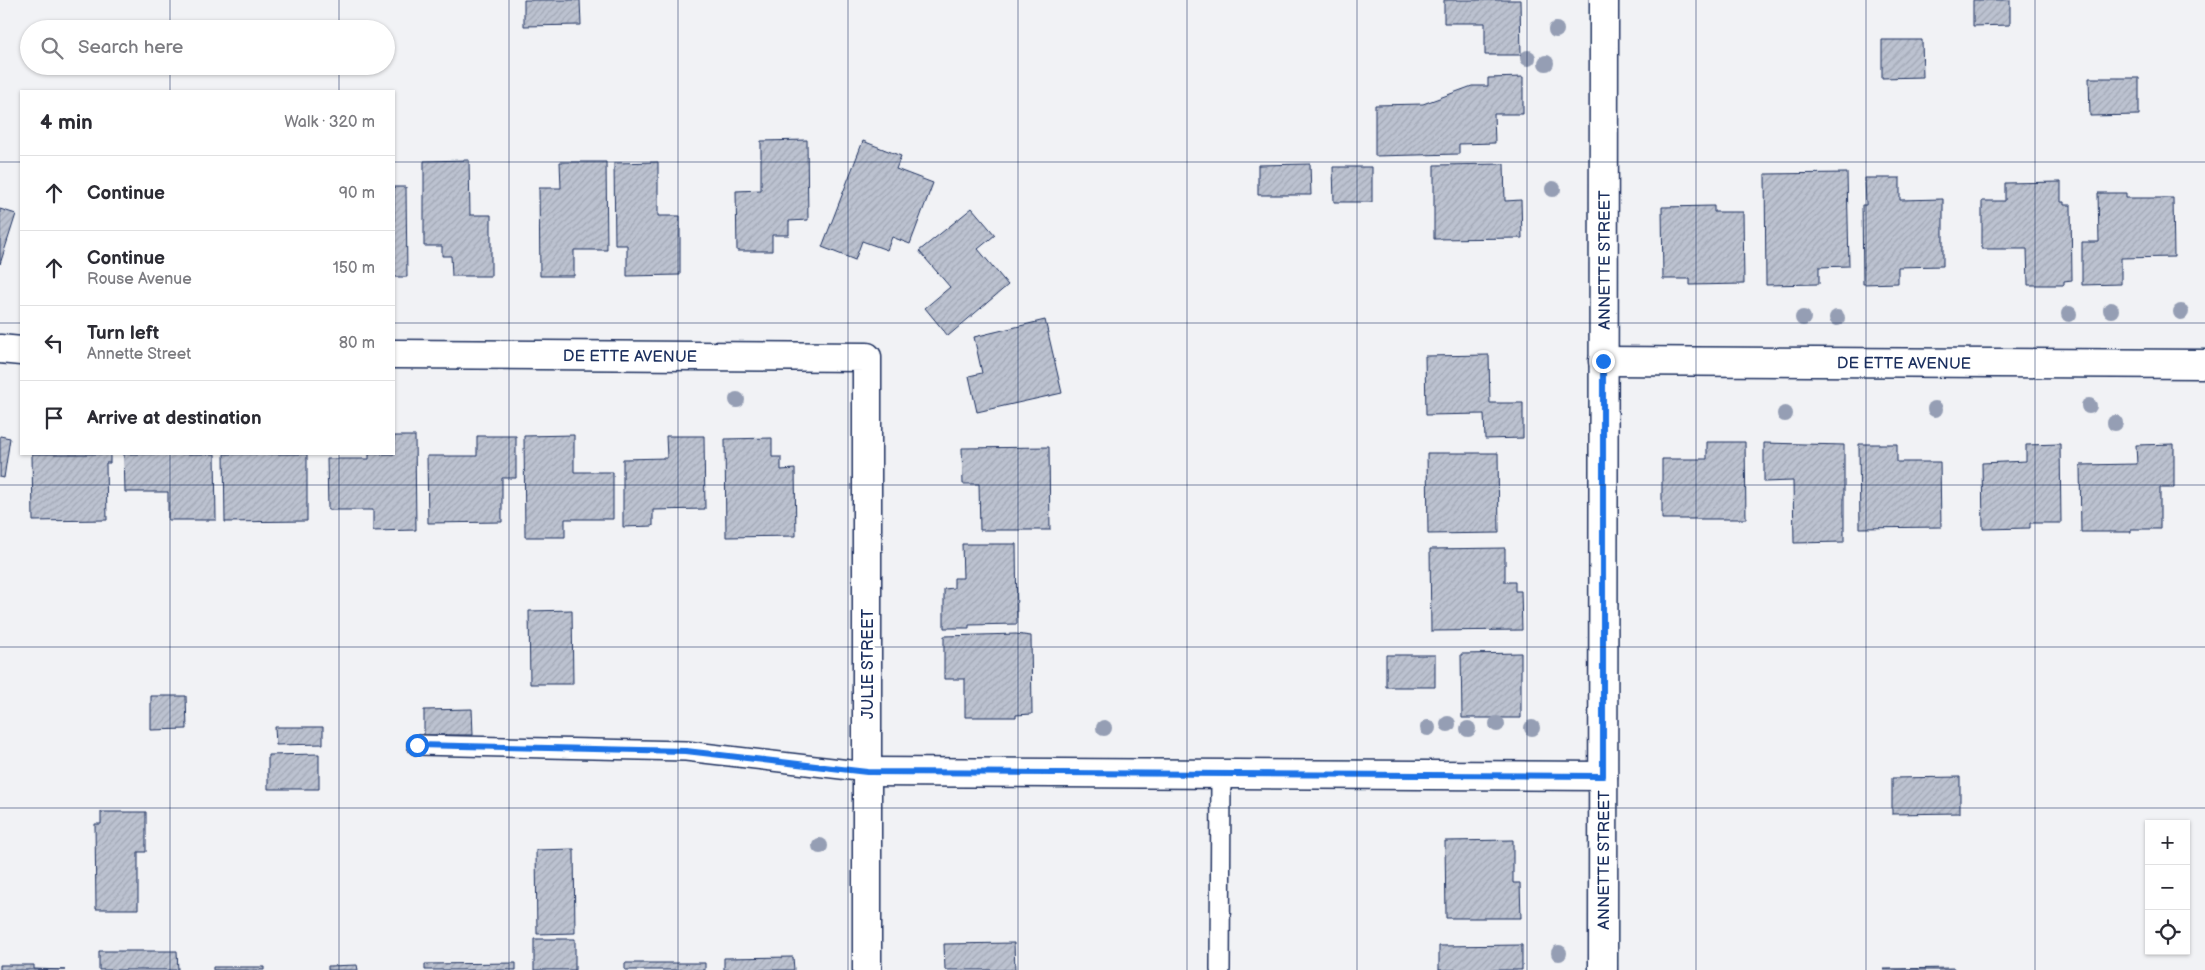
<!DOCTYPE html>
<html lang="en">
<head>
<meta charset="utf-8">
<style>
  body { margin:0; font-family:"Balsamiq Sans",sans-serif; background:#f2f2f3; color:#2b2b33 }
  .controls { position:absolute; right:15px; bottom:15px; display:grid; overflow:hidden; border-radius:0px; box-shadow:0 1px 4px #0004 }
  .controls button { width:45px; height:45px; display:grid; place-items:center; padding:0; border:0; border-bottom:1px solid #e1e1e2; background:#fff; color:#2b2b33; font:25px sans-serif }
  .stop { position:absolute; width:15px; height:15px; margin:-11px; border:4px solid #1a73e8; border-radius:50%; background:#fff }
  .stop.end { background:#1a73e8; border-color:#fff; box-shadow:0 1px 5px #0008 }
  .list { margin:0; padding:0; list-style:none }
  h2 { display:flex; justify-content:space-between; align-items:center; height:65px; margin:0; padding:0 20px; font-size:21px }
  h2 small { font-size:16px; font-weight:400; color:#7c7c81 }
  .list li { display:grid; grid-template-columns:32px 1fr auto; gap:15px; align-items:center; box-sizing:border-box; height:75px; padding:0 20px; border-top:1px solid #e1e1e2 }
  .list b { display:block; font-size:19px; white-space:nowrap }
  .list p { margin:0; font-size:16px; white-space:nowrap; color:#7c7c81 }
  .list em { font-size:16px; font-style:normal; color:#7c7c81 }
  .icon { flex:none; width:28px; height:28px; fill:none; stroke:currentColor; stroke-width:2; stroke-linecap:round; stroke-linejoin:round }
  .map { position:relative; flex:none; width:2205px; height:970px; overflow:hidden }
  .search { position:absolute; background:#fff; box-shadow:0 1px 4px #0004; left:20px; top:20px; width:375px; height:55px; display:flex; align-items:center; gap:12px; box-sizing:border-box; padding:0 18px; border-radius:28px; color:#7c7c81; font-size:19px }
  .panel { position:absolute; background:#fff; box-shadow:0 1px 4px #0004; left:20px; top:90px; width:375px; height:365px; border-radius:0px }
  .map>svg:first-child { display:block }
  .building { fill:url(#building-hatch); stroke:#1b2f5e }
  .lines { fill:none; stroke-linecap:round; stroke-linejoin:round }
  .lane-casing { stroke:#1b2f5e; stroke-width:22 }
  .street-casing { stroke:#1b2f5e; stroke-width:31 }
  .lane { stroke:#fff; stroke-width:19 }
  .street { stroke:#fff; stroke-width:28 }
  .tree { fill:#959eb4 }
  .route { stroke:#1a73e8; stroke-width:6 }
  .grid { fill:none; stroke:#1b2f5e; stroke-width:1; stroke-opacity:0.55 }
  .labels { text-anchor:middle; stroke-width:5; stroke-linejoin:round; paint-order:stroke }
  .street-label { font-size:16px; fill:#1b2f5e; stroke:#fff }
</style>
</head>
<body>
<div class="map">
<svg width="2205" height="970" viewBox="0 0 2205 970">
  <defs>
    <pattern id="building-hatch" width="6" height="6" patternUnits="userSpaceOnUse" patternTransform="scale(1.25)"><rect width="6" height="6" fill="#bcc2d0"/><path d="M-1 1l2-2M0 6l6-6M5 7l2-2" fill="none" stroke="#a1a7b5"/></pattern>
  </defs>
  <rect width="100%" height="100%" fill="#f1f2f5"/>
  <filter id="ink" filterUnits="userSpaceOnUse"><feTurbulence type="fractalNoise" baseFrequency=".02" numOctaves="2"/><feDisplacementMap in="SourceGraphic" scale="10" xChannelSelector="R" yChannelSelector="G"/><feConvolveMatrix kernelMatrix="1 2 1 2 8 2 1 2 1" color-interpolation-filters="sRGB"/></filter>
  <g filter="url(#ink)">
    <path class="building" d="M524 0H580L581 25 524 26Z
      M1444 0H1520L1521 55H1485V23H1444Z
      M1973 0H2010V25L1973 26Z
      M1882 40H1922L1923 77 1882 78Z
      M1523 77V114H1494L1495 143 1459 144V154L1375 156V105L1423 104 1472 86H1488V78Z
      M2089 78H2139V115L2090 116Z
      M807 140 808 220 789 221V235H772V251H737L736 191 761 190V141Z
      M863 141 901 156 896 169 933 183 910 244 892 237 887 250 862 241 855 260 822 247Z
      M469 160 470 215H491V276H452L451 256H442V246H424V161Z
      M560 162H606L607 250H574V276H540L539 188H561Z
      M658 162V216H680V275L627 276V245H615L614 163Z
      M1310 164 1311 195H1258V165Z
      M1504 164 1505 201 1521 200 1522 238 1434 239V165Z
      M1333 167H1372V202H1334Z
      M1847 173 1849 266 1819 267V284L1766 285 1765 174Z
      M1865 178H1900V200L1943 199V266L1898 267V283L1863 284 1862 205H1866Z
      M2061 182V202H2064V205H2071L2072 280 2064 281V285H2028L2027 249H1982V201H2005V183Z
      M394 187H406L407 277H394Z
      M2098 193H2126V198H2173L2174 257 2121 258V284L2082 285V242H2099Z
      M1714 206V212H1743L1744 284 1690 285V279H1663L1662 207Z
      M972 208 995 235 978 249 1008 285 948 336 925 308 950 287 919 251Z
      M0 209 16 214 0 264Z
      M1045 320 1062 393 977 412 969 376 982 373 974 337Z
      M1489 355 1490 403H1523V438L1485 439 1484 414 1426 415 1425 356Z
      M574 435V472H613V519H565V537H525L524 436Z
      M0 436 10 438 4 478 0 477Z
      M394 436H415L416 530 373 531V510H328L327 459H369V454H394Z
      M477 436H516V478H502V522L428 523 427 456H477Z
      M666 436H704L705 509 653 510V526L623 527V459L667 458Z
      M772 438V457H781V470L795 469 796 536 726 537 725 439Z
      M1707 442H1745L1746 519H1662V459H1707Z
      M1764 443 1844 445V542L1794 543 1793 481 1764 482Z
      M1859 444H1897V462H1940L1941 527 1860 528Z
      M2060 444 2061 523H2030V528L1983 529 1982 463 2026 461V445Z
      M2174 444V488H2160V529H2131V532H2081L2080 465 2137 464 2136 445Z
      M1049 447 1050 530H980L979 484H963L962 448Z
      M1427 453H1498L1499 533 1428 534Z
      M32 454H110V463H106L107 520 33 521Z
      M124 454H215L216 520H168V492H125Z
      M224 454H307V521L225 522Z
      M962 544H1016L1017 624 969 625V628H944V589L954 588V578H963Z
      M1505 548V582H1515V591H1521L1522 630 1431 631 1430 549Z
      M572 610 573 684H530L529 611Z
      M1016 634 1031 636 1032 714 1016 715V717H965V679H944V636Z
      M1521 653V718H1462L1461 654Z
      M1386 655H1435V687H1386Z
      M151 696H186L187 729 151 730Z
      M472 709 473 735H424V710Z
      M275 727H323V744L276 745Z
      M319 754V789H268V755Z
      M1960 777V813L1892 814V778Z
      M101 812H146V852H138V909H96L95 824H101Z
      M1513 840V883H1520L1521 918H1446L1445 841Z
      M574 849 575 933 537 934 536 850Z
      M534 939H575V970H534Z
      M1014 943 1015 970H945L944 944Z
      M1522 945V970H1439V946Z
      M99 951H177L178 970H99Z
      M793 957 794 970H724V958Z
      M516 963V970H425V964Z
      M625 963H705V970H625Z
      M0 965H34V969L65 970H0Z
      M357 965 358 970H328V966Z
      M213 967H264V970H213Z
      M1954 968V970H1884V969Z"/>
    <g class="lines">
      <g class="lane-casing">
        <path id="lane" d="M417 745 686 751 867 772
          M1220 970 1221 774"/>
      </g>
      <g class="street-casing">
        <g id="street">
          <path d="M0 349 21 351"/>
          <path id="s1" d="M394 354 867 357V970"/>
          <path id="s2" d="M1603 361 2205 364"/>
          <path d="M867 772 1603 776"/>
          <path id="s3" d="M1603 970 1604 0"/>
        </g>
      </g>
      <use href="#lane" class="lane"/>
      <use href="#street" class="street"/>
    </g>
    <g class="tree">
      <circle cx="1556" cy="30" r="8"/>
      <circle cx="1528" cy="58" r="8"/>
      <circle cx="1546" cy="63" r="8"/>
      <circle cx="1553" cy="189" r="8"/>
      <circle cx="2111" cy="310" r="8"/>
      <circle cx="2181" cy="312" r="8"/>
      <circle cx="2069" cy="314" r="8"/>
      <circle cx="1803" cy="318" r="8"/>
      <circle cx="1837" cy="318" r="8"/>
      <circle cx="737" cy="400" r="8"/>
      <circle cx="2089" cy="406" r="8"/>
      <circle cx="1935" cy="409" r="8"/>
      <circle cx="1785" cy="414" r="8"/>
      <circle cx="2115" cy="423" r="8"/>
      <circle cx="1448" cy="724" r="8"/>
      <circle cx="1497" cy="724" r="8"/>
      <circle cx="1104" cy="728" r="8"/>
      <circle cx="1428" cy="728" r="8"/>
      <circle cx="1532" cy="728" r="8"/>
      <circle cx="1468" cy="729" r="8"/>
      <circle cx="820" cy="846" r="8"/>
      <circle cx="1559" cy="953" r="8"/>
    </g>
  </g>
  <g class="lines" filter="url(#ink)">
    <path class="route" d="M417 745 686 751 867 772 1603 776V361"/>
  </g>
  <path class="grid" d="M170 0V29M339 0V29M509 0V970M678 0V970M848 0V970M1018 0V970M1187 0V970M1357 0V970M1527 0V970M1696 0V970M1866 0V970M2035 0V970M170 66V91M339 66V91M0 162H21M394 162H2205M0 323H21M394 323H2205M170 454V970M339 454V970M0 485H2205M0 647H2205M0 808H2205"/>
  <g class="labels">
    <g class="street-label">
      <text dy="6" stroke="none"><textPath href="#s3" startOffset="710">ANNETTE STREET</textPath></text>
      <text dy="6" stroke="none"><textPath href="#s1" startOffset="236">DE ETTE AVENUE</textPath></text>
      <text dy="6" stroke="none"><textPath href="#s2" startOffset="301">DE ETTE AVENUE</textPath></text>
      <text transform="translate(867 664) rotate(-90)" y="6">JULIE STREET</text>
      <text dy="6" stroke="none"><textPath href="#s3" startOffset="110">ANNETTE STREET</textPath></text>
    </g>
  </g>
</svg>
<div class="controls">
<button>+</button>
<button>−</button>
<button><svg class="icon" aria-label="locate" viewBox="0 0 24 24"><circle cx="12" cy="12" r="6"/><path d="M12 2v4M12 18v4M2 12h4M18 12h4"/></svg></button>
</div>
<div class="stop" style="left:417px;top:745px"></div>
<div class="stop end" style="left:1603px;top:361px"></div>
<div class="search"><svg class="icon" aria-label="search" viewBox="0 0 24 24"><circle cx="10" cy="10" r="6"/><path d="M15 15l6 6"/></svg>Search here</div>
<section class="panel">
<h2>4 min<small>Walk · 320 m</small></h2>
<ul class="list">
<li><svg class="icon" aria-label="ahead" viewBox="0 0 24 24"><path d="M12 20V5M6 11l6-6 6 6"/></svg><div><b>Continue</b></div><em>90 m</em></li>
<li><svg class="icon" aria-label="ahead" viewBox="0 0 24 24"><path d="M12 20V5M6 11l6-6 6 6"/></svg><div><b>Continue</b><p>Rouse Avenue</p></div><em>150 m</em></li>
<li><svg class="icon" aria-label="left" viewBox="0 0 24 24"><path d="M17 20v-9H6M10 6l-5 5 5 5"/></svg><div><b>Turn left</b><p>Annette Street</p></div><em>80 m</em></li>
<li><svg class="icon" aria-label="arrive" viewBox="0 0 24 24"><path d="M6 21V4h12l-3 4 3 4H6"/></svg><div><b>Arrive at destination</b></div></li>
</ul>
</section>
</div>
</body>
</html>
